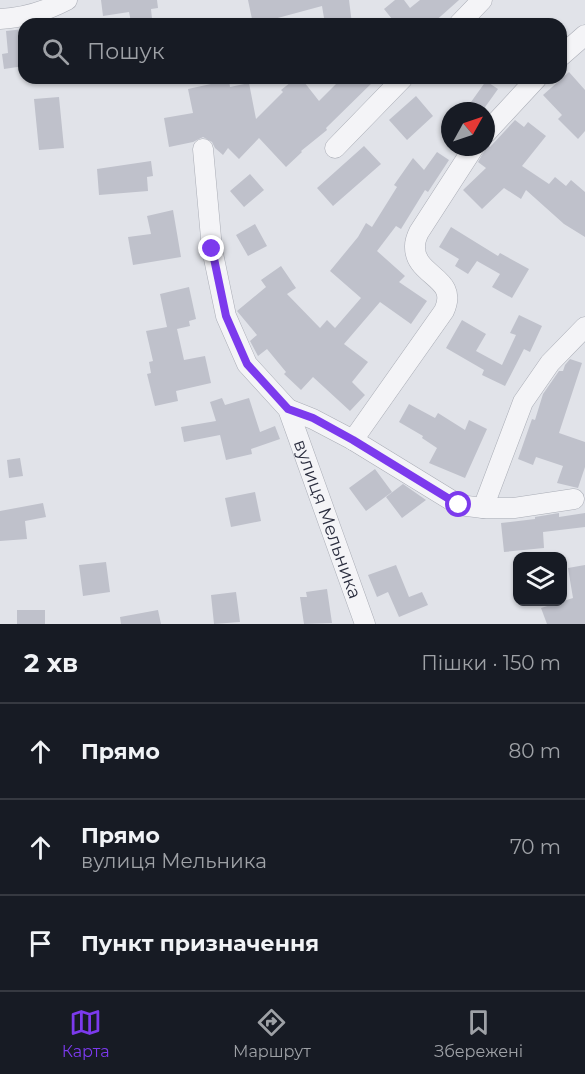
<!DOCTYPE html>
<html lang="uk">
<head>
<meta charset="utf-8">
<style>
  body { margin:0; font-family:Montserrat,sans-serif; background:#20242c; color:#f1f3f6 }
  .controls { position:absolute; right:18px; bottom:18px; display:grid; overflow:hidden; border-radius:12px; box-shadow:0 2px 4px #0004 }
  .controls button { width:54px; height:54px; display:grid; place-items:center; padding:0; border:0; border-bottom:2px solid #363941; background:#171b24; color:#f1f3f6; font:30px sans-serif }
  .compass { position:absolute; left:441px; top:102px; width:54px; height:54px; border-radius:50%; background:#171b24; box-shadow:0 2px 4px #0004; rotate:50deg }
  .stop { position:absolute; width:18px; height:18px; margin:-14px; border:4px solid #7c3aed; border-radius:50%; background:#fff }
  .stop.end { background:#7c3aed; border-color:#fff; box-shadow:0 2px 6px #0008 }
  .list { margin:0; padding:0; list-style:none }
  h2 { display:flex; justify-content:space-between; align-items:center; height:78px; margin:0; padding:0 24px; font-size:26px }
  h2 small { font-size:20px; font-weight:400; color:#9ea1a6 }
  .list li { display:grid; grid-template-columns:39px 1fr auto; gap:18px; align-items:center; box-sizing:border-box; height:96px; padding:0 24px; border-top:2px solid #363941 }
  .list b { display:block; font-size:22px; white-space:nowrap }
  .list p { margin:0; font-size:20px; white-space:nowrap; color:#9ea1a6 }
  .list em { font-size:20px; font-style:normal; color:#9ea1a6 }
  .icon { flex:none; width:33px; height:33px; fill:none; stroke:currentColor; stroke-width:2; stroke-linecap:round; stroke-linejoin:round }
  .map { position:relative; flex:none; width:585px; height:624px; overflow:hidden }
  .search { position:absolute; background:#171b24; box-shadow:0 2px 4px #0004; left:18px; right:18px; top:18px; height:66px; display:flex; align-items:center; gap:15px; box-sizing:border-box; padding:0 21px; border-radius:18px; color:#9ea1a6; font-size:22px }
  .sheet { height:366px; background:#171b24 }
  nav { display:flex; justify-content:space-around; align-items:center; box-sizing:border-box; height:84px; border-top:2px solid #363941; background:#171b24; font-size:16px; color:#9ea1a6 }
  nav a { display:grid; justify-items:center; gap:3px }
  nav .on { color:#7c3aed }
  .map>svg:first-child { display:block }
  .building { fill:#bfc1cb }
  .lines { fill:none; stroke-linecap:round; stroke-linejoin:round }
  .street-casing { stroke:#aaadb6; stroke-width:21 }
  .street { stroke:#f4f4f7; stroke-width:20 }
  .route { stroke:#7c3aed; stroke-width:8 }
  .labels { text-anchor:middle; stroke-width:5; stroke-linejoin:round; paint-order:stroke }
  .street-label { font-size:18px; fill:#2b2e3f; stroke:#f1f2f6 }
</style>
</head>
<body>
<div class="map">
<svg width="585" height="624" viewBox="0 0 585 624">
  <rect width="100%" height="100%" fill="#e1e3e9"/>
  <path class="building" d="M101 0H157L158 8 151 9 152 19 131 22 129 12 103 16Z
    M248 0H349L352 24H325L322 6 274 19 275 24H253Z
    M395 0H404L410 8 420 0H459L432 24H396L384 9Z
    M24 29V66L4 69 2 54 8 53 6 31Z
    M569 72 585 90V131L578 139 558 119 562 115 543 95Z
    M296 78H301L319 101 342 78H377L326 128 327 130 301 151 302 152 286 167 259 138 239 159 228 148 223 155 215 148 212 142 203 137 193 142 169 147 164 118 193 113 188 89 229 80 230 87 249 83 256 119 283 92 281 90Z
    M486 81 498 89 483 110 471 102Z
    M416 96 433 116 407 140 389 120Z
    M59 97 64 148 39 150 34 99Z
    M515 120 524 127 528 122 546 136 522 166 549 184 555 177 566 186 571 180 585 192V237L564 224 526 190 521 199 504 188 482 209 463 190 486 168 478 162 486 148 488 145 490 147Z
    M364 146 381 164 333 206 317 188Z
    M437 152 449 160 428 192 425 190 401 229 396 226 377 251 405 276 399 282 427 301 411 324 380 302 344 344 368 362 352 382 365 395 350 411 313 377 301 390 284 374 286 372 267 349 258 356 250 341 257 335 237 311 266 287 261 280 281 266 296 288 287 294 320 328 327 320 335 328 361 298 330 271 358 237 366 223 372 227 397 187 394 185 413 158 424 170Z
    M151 161 153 176 147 177 148 191 99 195 97 169Z
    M250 174 264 190 244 207 230 191Z
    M173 210 181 257 133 265 128 237 151 234 147 216Z
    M255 224 267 246 248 256 236 235Z
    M451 227 498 256 500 253 529 269 512 298 492 287 500 274 477 261 468 274 455 266 459 259 439 247Z
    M189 287 196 319 189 321 190 326 177 329 184 360 205 356 211 383 176 391 178 401 155 406 147 374 151 373 149 362 153 361 146 331 167 327 160 294Z
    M519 315 542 326 530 352 524 349 505 386 482 375 484 370 446 348 462 320 486 334 476 351 502 365 516 335 510 333Z
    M570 359 582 363 559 433 585 442V467L578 488 557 483 563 466 536 457 533 465 518 459 532 419 535 420 543 394 559 371H563L565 365Z
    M222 398 225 405 249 398 260 432 275 426 280 439 251 449 252 454 226 460 220 435 184 442 181 427 216 421 210 402Z
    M409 404 435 418 438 413 465 430 469 420 487 429 465 478 429 463 437 448 422 438 423 436 399 422Z
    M20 458 23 476 9 478 7 460Z
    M375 469 392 492 366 511 349 488Z
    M403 484 426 500 402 518 386 497Z
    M255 492 261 521 231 527 225 498Z
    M43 503 46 517 25 521 27 539 0 541V511Z
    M559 513V517L585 513V527L543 532 544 548 504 552 501 523 535 519V517Z
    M106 562 110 592 83 596 79 565Z
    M396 565 409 597 422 592 428 605 399 617 388 592 377 597 368 575Z
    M585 565V624H547L541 608 573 598 568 568Z
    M327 589 332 623 304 624 300 597H307L306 592Z
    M236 592 240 622 214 624 211 595Z
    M17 610H45V624H17Z
    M158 610 161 624H121L120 617Z"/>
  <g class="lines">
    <g class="street-casing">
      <g id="street">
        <path d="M0 19C24 18 46 11 67 0"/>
        <path d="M459 24 482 0"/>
        <path d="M561 56 585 35"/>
        <path d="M486 133 537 78"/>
        <path d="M335 148 403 78"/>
        <path id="s1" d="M203 149 212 249 226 316 247 364 288 409 365 624"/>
        <path d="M288 409 313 419 353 440 459 505 483 508"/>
        <path d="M353 440 444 311C460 277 414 277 415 246 415 242 417 236 419 232L474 147"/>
        <path d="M574 499 514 508H483L523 402 550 363 585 327"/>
      </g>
    </g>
    <use href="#street" class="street"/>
  </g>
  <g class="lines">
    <path class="route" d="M212 249 226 316 247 364 288 409 313 418 353 440 459 505"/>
  </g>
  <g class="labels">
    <g class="street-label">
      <text dy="6" stroke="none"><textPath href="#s1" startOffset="399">вулиця Мельника</textPath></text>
    </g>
  </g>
</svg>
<div class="controls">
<button><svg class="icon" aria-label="layers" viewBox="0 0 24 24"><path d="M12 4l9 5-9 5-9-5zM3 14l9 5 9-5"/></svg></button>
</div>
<svg class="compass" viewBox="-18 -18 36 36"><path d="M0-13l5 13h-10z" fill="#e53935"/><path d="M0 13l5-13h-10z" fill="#9ea1a6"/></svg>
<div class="stop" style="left:459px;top:505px"></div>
<div class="stop end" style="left:212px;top:249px"></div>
<div class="search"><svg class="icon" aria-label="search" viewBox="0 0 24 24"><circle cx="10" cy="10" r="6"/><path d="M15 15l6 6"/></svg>Пошук</div>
</div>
<section class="sheet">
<h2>2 хв<small>Пішки · 150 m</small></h2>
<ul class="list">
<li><svg class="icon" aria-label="ahead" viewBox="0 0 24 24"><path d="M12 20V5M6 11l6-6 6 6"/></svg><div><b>Прямо</b></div><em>80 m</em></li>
<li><svg class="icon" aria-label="ahead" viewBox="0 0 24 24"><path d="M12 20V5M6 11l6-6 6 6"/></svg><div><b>Прямо</b><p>вулиця Мельника</p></div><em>70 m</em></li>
<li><svg class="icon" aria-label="arrive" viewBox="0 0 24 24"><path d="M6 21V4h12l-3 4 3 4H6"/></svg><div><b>Пункт призначення</b></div></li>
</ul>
</section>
<nav>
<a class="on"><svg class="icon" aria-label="map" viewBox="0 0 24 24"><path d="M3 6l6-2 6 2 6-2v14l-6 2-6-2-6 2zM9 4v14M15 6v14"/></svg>Карта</a>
<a><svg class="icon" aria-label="directions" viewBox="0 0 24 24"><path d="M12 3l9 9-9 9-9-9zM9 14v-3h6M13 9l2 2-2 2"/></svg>Маршрут</a>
<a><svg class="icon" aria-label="saved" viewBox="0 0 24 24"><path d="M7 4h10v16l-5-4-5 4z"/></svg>Збережені</a>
</nav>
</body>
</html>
